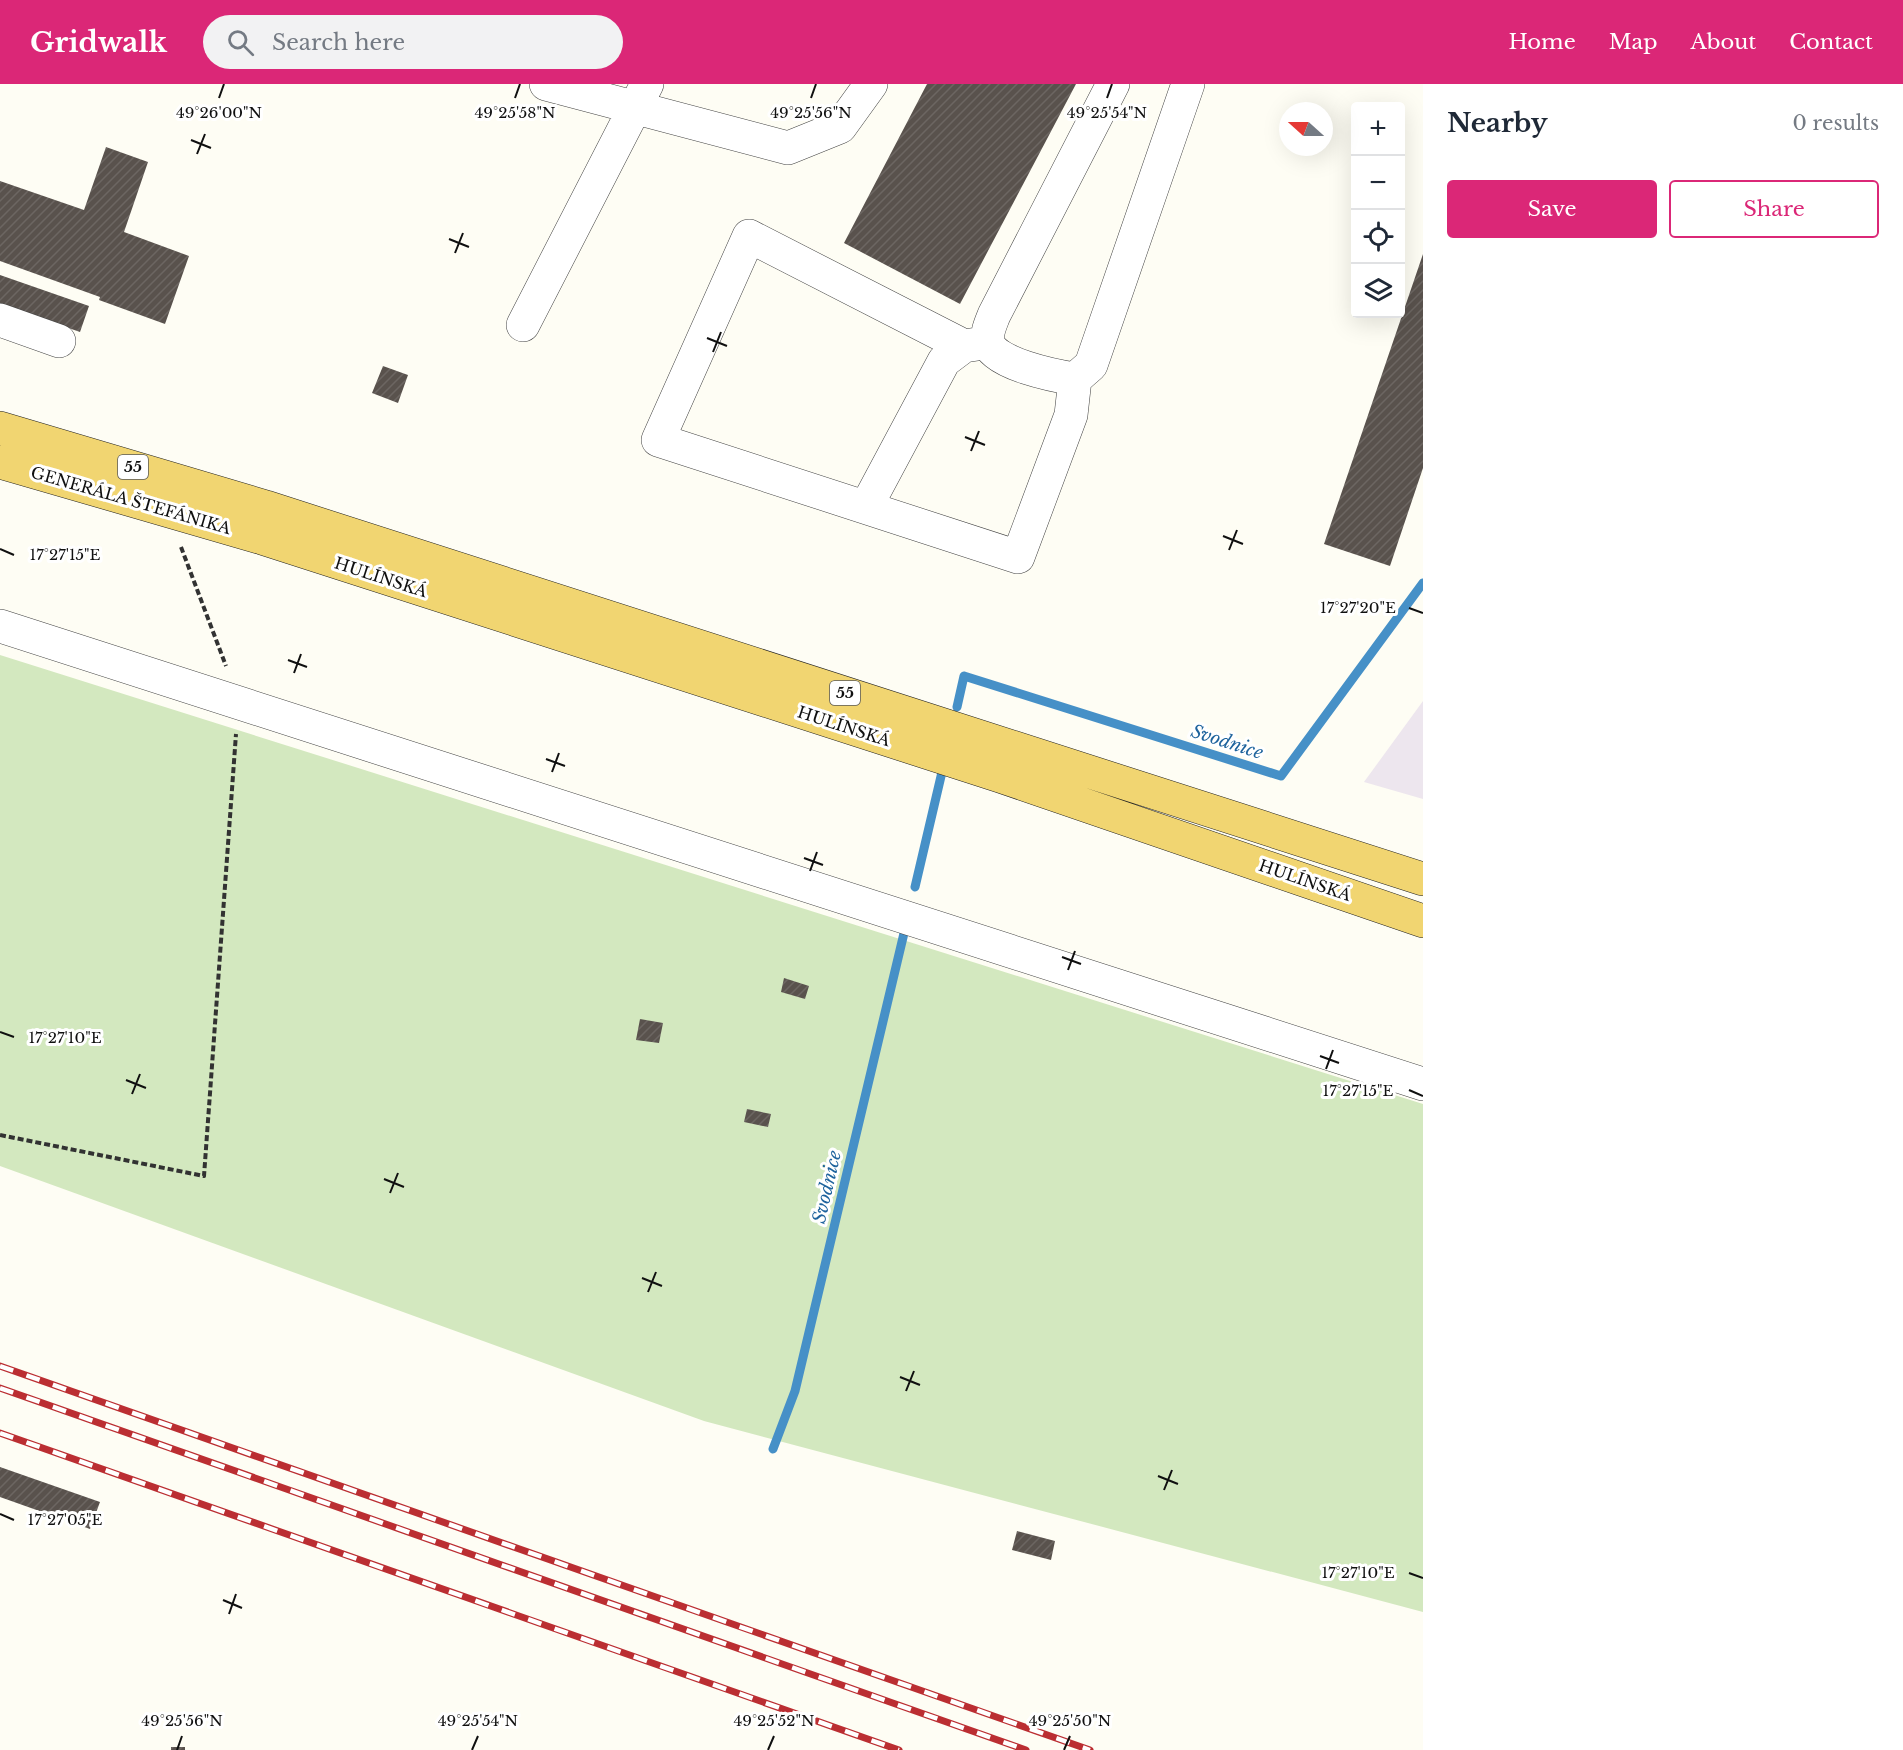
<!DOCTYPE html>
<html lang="en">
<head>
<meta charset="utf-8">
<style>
  body { margin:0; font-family:"Libre Baskerville",serif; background:#f2f2f3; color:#1f2937 }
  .controls { position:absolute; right:18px; top:18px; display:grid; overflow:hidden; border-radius:6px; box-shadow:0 6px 24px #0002 }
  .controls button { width:54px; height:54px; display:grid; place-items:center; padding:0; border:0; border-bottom:2px solid #e0e1e3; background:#fff; color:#1f2937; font:30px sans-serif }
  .compass { position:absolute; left:1279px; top:18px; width:54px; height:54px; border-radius:50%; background:#fff; box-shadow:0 6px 24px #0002; rotate:291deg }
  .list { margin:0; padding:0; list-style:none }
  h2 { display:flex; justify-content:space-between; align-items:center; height:78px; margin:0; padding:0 24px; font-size:26px }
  h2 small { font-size:20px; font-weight:400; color:#747a83 }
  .actions { display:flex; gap:12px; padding:18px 24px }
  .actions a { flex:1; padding:14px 0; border:2px solid #db2777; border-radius:6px; text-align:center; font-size:21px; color:#db2777 }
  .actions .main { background:#db2777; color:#fff }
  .icon { flex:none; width:33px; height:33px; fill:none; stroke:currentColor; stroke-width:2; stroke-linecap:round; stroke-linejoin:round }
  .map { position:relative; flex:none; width:1423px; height:1666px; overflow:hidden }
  header { display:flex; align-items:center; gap:36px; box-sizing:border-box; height:84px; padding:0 30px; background:#db2777; color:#fff }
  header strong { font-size:28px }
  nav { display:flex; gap:33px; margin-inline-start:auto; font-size:21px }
  .search { width:420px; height:54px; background:#f2f2f3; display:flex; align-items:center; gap:15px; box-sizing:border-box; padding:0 21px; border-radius:33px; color:#747a83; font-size:22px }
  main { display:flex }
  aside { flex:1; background:#fff }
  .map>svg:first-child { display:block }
  .industrial { fill:#ede6ee }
  .park { fill:#d3e8bf }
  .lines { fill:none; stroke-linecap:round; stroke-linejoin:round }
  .stream { stroke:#4690c7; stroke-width:9 }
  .building { fill:url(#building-hatch) }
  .minor-casing { stroke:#434343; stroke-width:34 }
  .major-casing { stroke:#212121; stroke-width:34 }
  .path { stroke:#323232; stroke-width:4; stroke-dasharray:6 3; stroke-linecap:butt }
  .minor { stroke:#fff; stroke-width:33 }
  .major { stroke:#f1d571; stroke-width:33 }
  .rail-casing { stroke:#bb2e32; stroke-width:7 }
  .rail { stroke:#fff; stroke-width:4.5; stroke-dasharray:14; stroke-linecap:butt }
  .ticks { fill:none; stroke:#101010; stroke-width:2 }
  .labels { text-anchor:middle; stroke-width:6; stroke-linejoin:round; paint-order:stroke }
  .shield { fill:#fff; stroke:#585858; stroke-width:1.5 }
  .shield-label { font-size:15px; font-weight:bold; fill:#101010 }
  .street-label { font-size:16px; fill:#101010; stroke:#fff }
  .water-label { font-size:18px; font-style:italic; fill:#1e639d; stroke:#fff }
  .ticks-label { font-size:15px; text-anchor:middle; fill:#101010; stroke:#fff; stroke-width:6; stroke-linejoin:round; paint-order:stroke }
</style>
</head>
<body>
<header>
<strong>Gridwalk</strong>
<div class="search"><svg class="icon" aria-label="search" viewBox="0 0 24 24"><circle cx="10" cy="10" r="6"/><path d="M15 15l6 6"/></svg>Search here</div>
<nav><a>Home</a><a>Map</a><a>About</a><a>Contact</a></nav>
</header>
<main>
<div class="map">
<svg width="1423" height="1666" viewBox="0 0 1423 1666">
  <defs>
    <pattern id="building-hatch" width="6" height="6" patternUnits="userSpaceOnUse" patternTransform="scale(1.5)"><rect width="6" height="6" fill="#59524d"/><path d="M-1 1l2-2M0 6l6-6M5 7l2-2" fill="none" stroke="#6c6662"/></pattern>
  </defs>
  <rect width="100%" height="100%" fill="#fefdf4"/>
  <path class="industrial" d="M1423 617V715L1364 698Z"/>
  <path class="park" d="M0 571 1423 1020V1528L704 1337 0 1082Z"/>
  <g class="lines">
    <path class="stream" d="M957 623 964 592 1281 692 1423 499
      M915 803 942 688
      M773 1365 795 1307 905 845"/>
  </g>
  <path class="building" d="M927 0H1076L960 220 844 159Z
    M106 63 148 78 124 148 189 172 165 240 99 216 100 213 0 177V97L84 126Z
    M1423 170V384L1390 482 1324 460Z
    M0 191 89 222 80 248 0 220Z
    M383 282 408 291 398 319 372 309Z
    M784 894 809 902 805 915 781 908Z
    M640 935 663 939 659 959 636 956Z
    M747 1025 771 1030 768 1043 744 1038Z
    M0 1383 100 1418 90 1445 0 1413Z
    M1017 1447 1055 1457 1051 1476 1012 1466Z
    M171 1663H185V1666H171Z"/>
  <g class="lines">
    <g class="minor-casing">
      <path id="minor" d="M546 0 788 64 840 43 871 0
        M1113 0 994 231C991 239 986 249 988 258 993 280 1056 292 1075 295L1091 281 1188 0
        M0 236 59 257
        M523 241 647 0
        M964 262 749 152 658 356 1018 473 1071 331 1075 295
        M866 423 944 277 964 262 984 259
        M0 542 1423 1000"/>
    </g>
    <g class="major-casing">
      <path id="major" d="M0 344 266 423 1423 795
        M0 378 262 454 1000 692 1423 837"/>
    </g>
    <path class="path" d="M181 463 226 582
      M0 1051 204 1092 236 650"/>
    <use href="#minor" class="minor"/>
    <use href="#major" class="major"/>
    <g class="rail-casing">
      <path id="rail" d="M0 1282 1090 1666
        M0 1304 1026 1666
        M0 1349 899 1666"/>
    </g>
    <use href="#rail" class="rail"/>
  </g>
  <path class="ticks" d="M219 14 224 0M515 14 520 0M811 14 816 0M1107 14 1112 0M191 56 211 64M197 70 205 50M449 155 469 163M455 169 463 149M707 254 727 262M713 268 721 248M965 353 985 361M971 367 979 347M1223 452 1243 460M0 465 14 471M1229 466 1237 446M1409 524 1423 529M288 576 307 583M294 589 301 570M546 675 565 682M552 688 559 669M804 774 823 781M810 787 817 768M1062 873 1081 880M1068 886 1075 867M0 948 14 953M1320 972 1339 979M1326 985 1333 966M126 996 146 1004M1409 1006 1423 1012M132 1010 140 990M384 1095 404 1103M390 1109 398 1089M642 1194 662 1202M648 1208 656 1188M900 1293 920 1301M906 1307 914 1287M1158 1392 1178 1400M1164 1406 1172 1386M0 1430 14 1436M1409 1489 1423 1494M223 1516 242 1524M229 1530 236 1510M177 1666 182 1652M472 1666 478 1652M768 1666 774 1652M1064 1666 1070 1652"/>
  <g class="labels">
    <g class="shield">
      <rect x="118" y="371" width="30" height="24" rx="4.5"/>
      <rect x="830" y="597" width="30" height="24" rx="4.5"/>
    </g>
    <g class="shield-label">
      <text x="133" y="388">55</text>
      <text x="845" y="614">55</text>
    </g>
    <g class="street-label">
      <text transform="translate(131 416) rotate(16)" y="6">GENERÁLA ŠTEFÁNIKA</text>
      <text transform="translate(381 493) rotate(18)" y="6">HULÍNSKÁ</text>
      <text transform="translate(844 642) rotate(18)" y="6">HULÍNSKÁ</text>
      <text transform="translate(1305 796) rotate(19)" y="6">HULÍNSKÁ</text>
    </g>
    <g class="water-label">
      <text transform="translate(1227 658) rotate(18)" y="6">Svodnice</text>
      <text transform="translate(827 1103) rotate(-77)" y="6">Svodnice</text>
    </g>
  </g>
  <g class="ticks-label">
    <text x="219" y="34">49°26'00"N</text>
    <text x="515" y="34">49°25'58"N</text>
    <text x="811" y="34">49°25'56"N</text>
    <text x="1107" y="34">49°25'54"N</text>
    <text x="65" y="476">17°27'15"E</text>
    <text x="1358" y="529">17°27'20"E</text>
    <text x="65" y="959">17°27'10"E</text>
    <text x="1358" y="1012">17°27'15"E</text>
    <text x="65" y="1441">17°27'05"E</text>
    <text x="1358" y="1494">17°27'10"E</text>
    <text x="182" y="1642">49°25'56"N</text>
    <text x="478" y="1642">49°25'54"N</text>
    <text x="774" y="1642">49°25'52"N</text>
    <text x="1070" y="1642">49°25'50"N</text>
  </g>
</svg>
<div class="controls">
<button>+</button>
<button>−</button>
<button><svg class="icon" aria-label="locate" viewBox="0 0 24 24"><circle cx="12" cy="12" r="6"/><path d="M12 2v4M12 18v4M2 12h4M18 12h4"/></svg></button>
<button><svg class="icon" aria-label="layers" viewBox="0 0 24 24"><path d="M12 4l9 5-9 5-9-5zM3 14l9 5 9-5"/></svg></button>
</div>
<svg class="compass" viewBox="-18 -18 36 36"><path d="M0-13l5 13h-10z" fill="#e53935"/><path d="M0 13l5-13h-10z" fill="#747a83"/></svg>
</div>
<aside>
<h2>Nearby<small>0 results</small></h2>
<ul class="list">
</ul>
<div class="actions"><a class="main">Save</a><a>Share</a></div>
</aside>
</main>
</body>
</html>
